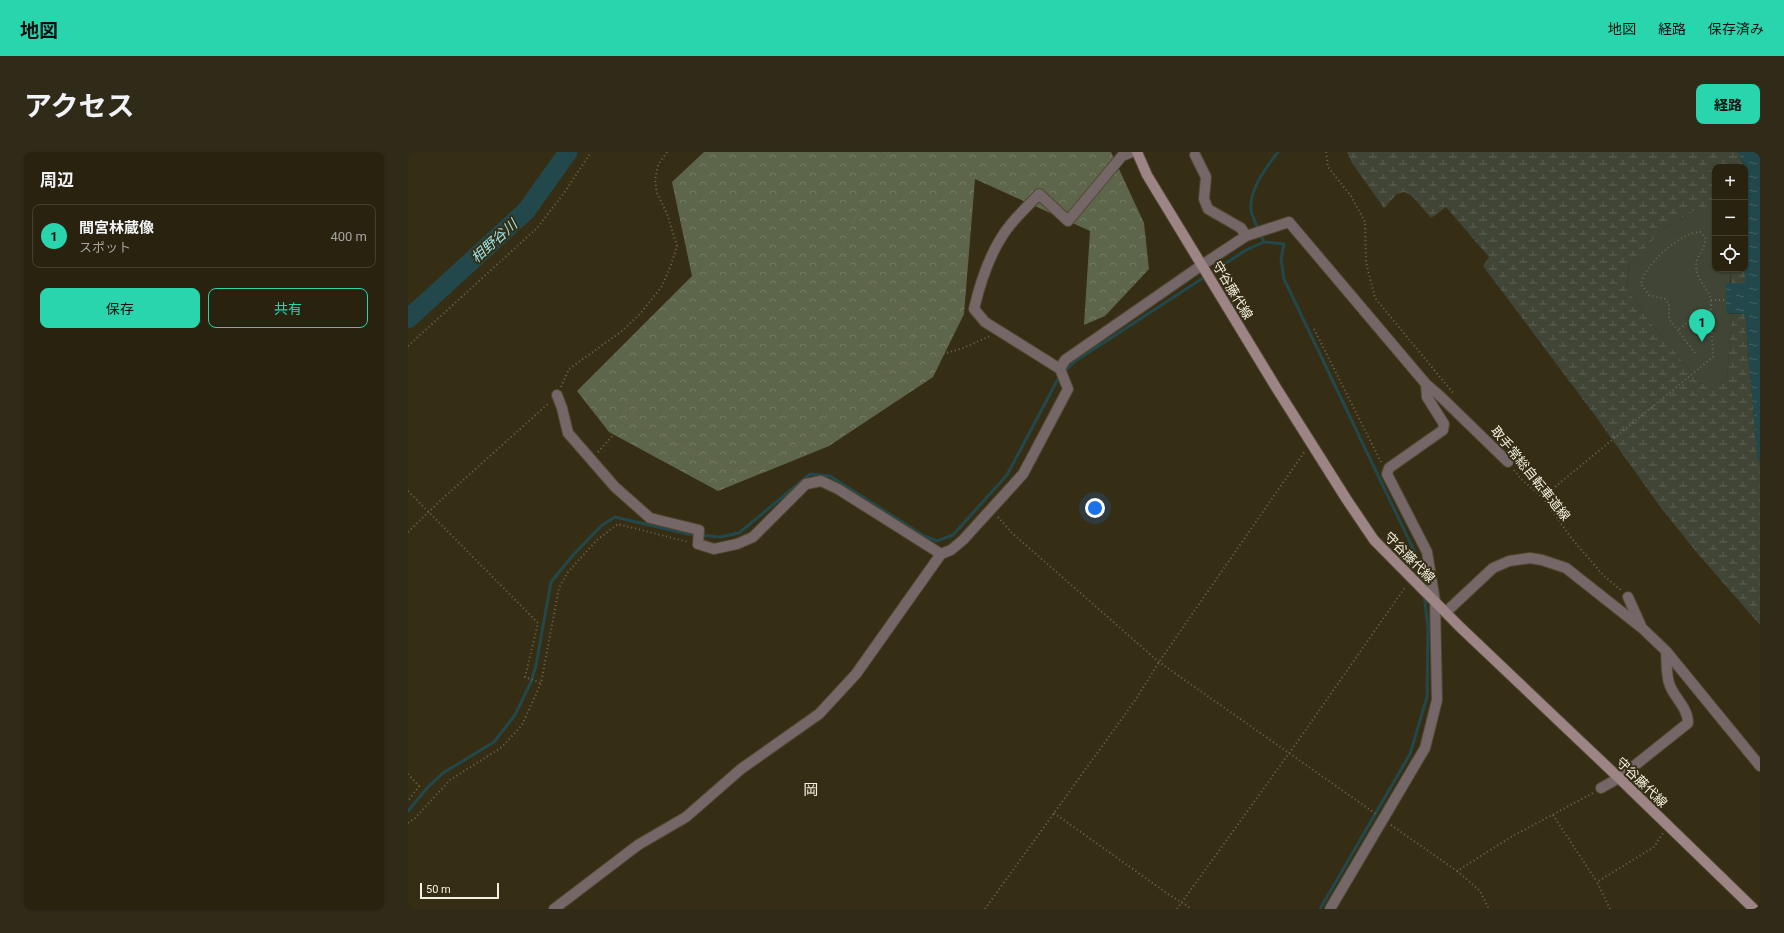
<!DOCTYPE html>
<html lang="ja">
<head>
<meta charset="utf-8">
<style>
  body { margin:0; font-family:Roboto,"Noto Sans JP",sans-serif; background:#302a18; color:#f1f3f6 }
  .controls { position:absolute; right:12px; top:12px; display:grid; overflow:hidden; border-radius:8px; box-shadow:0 1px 3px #0004 }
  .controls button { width:36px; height:36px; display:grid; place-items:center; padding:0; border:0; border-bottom:1px solid #443f2f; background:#28220f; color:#f1f3f6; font:20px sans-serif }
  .scale { position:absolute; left:12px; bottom:10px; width:79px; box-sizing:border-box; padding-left:4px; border:2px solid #f5f1e1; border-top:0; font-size:11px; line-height:14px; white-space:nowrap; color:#f5f1e1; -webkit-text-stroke:3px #352e14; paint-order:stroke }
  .you { position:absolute; left:687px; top:356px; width:14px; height:14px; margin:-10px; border:3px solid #fff; border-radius:50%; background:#1a73e8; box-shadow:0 0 0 6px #1a73e833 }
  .badge { display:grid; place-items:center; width:26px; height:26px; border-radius:50%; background:#28d5ad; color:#111; font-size:13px; font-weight:700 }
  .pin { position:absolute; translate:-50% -33px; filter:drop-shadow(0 1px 2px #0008) }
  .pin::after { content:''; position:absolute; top:21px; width:14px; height:12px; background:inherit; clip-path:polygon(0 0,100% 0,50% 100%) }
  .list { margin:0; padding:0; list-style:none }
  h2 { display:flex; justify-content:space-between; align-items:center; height:52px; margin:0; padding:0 16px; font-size:17px }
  h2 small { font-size:13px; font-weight:400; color:#a5a49e }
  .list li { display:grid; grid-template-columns:26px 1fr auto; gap:12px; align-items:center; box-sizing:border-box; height:64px; margin:0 8px 8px; padding:0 8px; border:1px solid #443f2f; border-radius:8px }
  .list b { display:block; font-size:15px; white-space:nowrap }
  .list p { margin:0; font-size:13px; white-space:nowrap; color:#a5a49e }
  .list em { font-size:13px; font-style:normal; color:#a5a49e }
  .actions { display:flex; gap:8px; padding:12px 16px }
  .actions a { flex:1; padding:9px 0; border:1px solid #28d5ad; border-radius:8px; text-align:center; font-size:14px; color:#28d5ad }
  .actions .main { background:#28d5ad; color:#111 }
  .icon { flex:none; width:22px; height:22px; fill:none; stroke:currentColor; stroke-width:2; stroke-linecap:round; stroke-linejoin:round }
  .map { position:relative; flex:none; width:1352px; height:757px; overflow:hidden; border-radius:8px }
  header { display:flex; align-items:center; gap:24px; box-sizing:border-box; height:56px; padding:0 20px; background:#28d5ad; color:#111 }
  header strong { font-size:19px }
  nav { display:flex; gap:22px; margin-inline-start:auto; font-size:14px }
  .intro { display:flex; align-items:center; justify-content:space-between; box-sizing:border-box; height:96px; padding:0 24px }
  h1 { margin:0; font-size:28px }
  .button { padding:10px 18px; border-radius:8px; background:#28d5ad; color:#111; font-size:14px; font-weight:700 }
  main { display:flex; gap:24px; padding:0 24px }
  aside { flex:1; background:#28220f; border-radius:8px; box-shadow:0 1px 3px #0004 }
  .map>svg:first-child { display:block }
  .green { fill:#404536 }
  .forest { fill:url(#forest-crowns) }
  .wetland { fill:url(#wetland-marsh) }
  .water { fill:url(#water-ripples) }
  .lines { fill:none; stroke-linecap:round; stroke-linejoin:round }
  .stream { stroke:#22484b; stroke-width:3 }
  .river { stroke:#22484b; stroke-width:19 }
  .minor-casing { stroke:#504931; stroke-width:12 }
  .secondary-casing { stroke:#504931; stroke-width:12 }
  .path { stroke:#6f6952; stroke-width:2; stroke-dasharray:1 3; stroke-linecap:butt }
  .minor { stroke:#756667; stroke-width:10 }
  .secondary { stroke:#9d8586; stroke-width:10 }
  .labels { text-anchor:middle; stroke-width:4; stroke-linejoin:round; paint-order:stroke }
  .street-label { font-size:13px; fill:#f5f1e1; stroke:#352e14 }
  .water-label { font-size:14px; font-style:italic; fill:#99e3e8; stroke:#352e14 }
  .quarter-label { font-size:15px; fill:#f5f1e1; stroke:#352e14 }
</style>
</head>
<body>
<header>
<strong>地図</strong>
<nav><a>地図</a><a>経路</a><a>保存済み</a></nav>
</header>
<div class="intro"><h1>アクセス</h1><a class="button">経路</a></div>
<main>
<aside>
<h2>周辺<small></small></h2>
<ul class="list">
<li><span class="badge">1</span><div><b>間宮林蔵像</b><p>スポット</p></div><em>400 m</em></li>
</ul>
<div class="actions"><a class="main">保存</a><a>共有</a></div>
</aside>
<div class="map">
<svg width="1352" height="757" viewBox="0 0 1352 757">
  <defs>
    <pattern id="forest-crowns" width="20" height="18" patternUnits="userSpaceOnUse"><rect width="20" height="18" fill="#5d664b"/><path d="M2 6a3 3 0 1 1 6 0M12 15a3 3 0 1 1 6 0" fill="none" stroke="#757c65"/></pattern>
    <pattern id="wetland-marsh" width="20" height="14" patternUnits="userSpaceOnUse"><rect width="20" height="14" fill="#404536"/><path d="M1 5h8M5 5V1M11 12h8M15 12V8" fill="none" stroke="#5c6053"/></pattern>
    <pattern id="water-ripples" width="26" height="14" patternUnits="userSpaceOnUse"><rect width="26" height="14" fill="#22484b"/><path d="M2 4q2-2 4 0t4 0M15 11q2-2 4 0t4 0" fill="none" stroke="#436365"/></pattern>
  </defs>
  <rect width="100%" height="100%" fill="#352e14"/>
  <path class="green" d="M1302 57 1307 58V117H1323L1322 131H1318V161L1324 162 1319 226 1308 233H1298L1290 230 1273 207 1242 170 1219 137 1221 113 1258 75 1288 58Z"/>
  <path class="forest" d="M296 0H703L736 71 741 117 697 164 676 173 682 79 567 27 556 162 525 225 421 294 310 339 201 280 169 239 284 124 264 30Z"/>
  <path class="wetland" d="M939 0H1330L1336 15H1307V58H1288L1258 75 1221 113 1219 137 1242 170 1273 207 1290 230 1298 233H1308L1319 226 1324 162H1337L1349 302 1352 312V473L1290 402 1253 356 1186 262 1075 114 1081 105 1038 55 1023 66 1004 44 996 40 989 42 976 56 944 11Z
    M1337 37V131H1323V117H1337Z"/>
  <path class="water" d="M1330 0H1352V312L1349 302 1337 162 1318 161V131H1337V15Z"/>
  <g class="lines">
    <path class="stream" d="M856 90C853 83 844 65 843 58 841 37 858 16 870 0
      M0 659 19 636 35 621 86 590 107 563 123 530 128 513 143 430 166 402 193 374 207 365 280 382 312 385 331 381 402 322 422 324 516 384 529 389 545 383 599 323 651 225 666 210 838 98 856 90 876 92 873 107 876 127 1011 409 1014 433
      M912 757 1002 602 1019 545 1020 475 1016 442"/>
    <path class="river" d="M0 167 118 59 160 0"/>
    <g class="minor-casing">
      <path id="minor" d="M787 3 798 25 796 47 800 57 833 76 838 84
        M652 217 577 170 566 157C573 127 583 96 603 72 612 61 622 52 631 42L660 69 714 4 724 0
        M149 243 154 256 160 281 207 335 242 366 291 378 290 392 306 397 329 392 345 385 398 332 413 329 430 337 533 402
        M1220 445 1233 474
        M1038 460 1085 416 1101 409 1122 406 1134 408 1158 416 1234 476 1258 499 1352 614
        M1193 636 1211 626 1280 571C1280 555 1265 545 1261 531 1258 521 1259 510 1258 499
        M146 757 230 693 278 665 333 617 411 562 448 522 533 402 543 398 555 388 615 322 660 237 652 217 657 208 794 113 838 84 881 70 1018 232 1032 244 1100 310
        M922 757 1017 596 1029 548 1027 449 1019 400 979 322 981 316 1035 278 1036 272 1019 245 1018 232"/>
    </g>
    <g class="secondary-casing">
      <path id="secondary" d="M729 0 739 23 869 237 939 348 966 388 1052 475 1211 626 1346 757"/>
    </g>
    <path class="path" d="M481 0 440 80 432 100 444 115 465 134 506 160 508 175 499 212
      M918 0 920 15 943 44 957 70 958 110 967 146 1046 242
      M1303 148H1318
      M906 177 973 310
      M0 194 129 76 156 41 183 0
      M1287 201 1261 167V152L1257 147 1241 143 1233 132C1236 113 1273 80 1292 80L1297 85C1299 96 1288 103 1288 114 1289 126 1296 133 1301 142 1303 147 1303 153 1303 158
      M153 235 161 217 214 179 232 162 254 134 263 113 269 94 259 62 249 41 247 28 250 13 259 0
      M257 243 246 233 236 231C223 238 215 249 218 264L284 300 330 321 354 314 402 284 438 237 463 224 555 196 582 184
      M190 300 232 253
      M1106 318 1113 327 1135 346 1164 387 1195 423 1214 439
      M0 339 130 471 117 525 133 531
      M1136 346 1142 339 1305 205 1303 158 1291 161 1270 178
      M590 365 604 381 751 510 968 662
      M0 380 33 348 141 251
      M0 622 11 634 0 649
      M646 661 760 742 784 757
      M1145 663 1189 730
      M0 671 7 666 42 628 94 595 114 573 133 531 151 436 160 420 189 388 210 372 280 390
      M983 673 1049 719 1103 685 1185 641
      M1049 719 1072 739 1081 757
      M577 757 728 547 751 510 897 299
      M769 757 892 586 998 434
      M1202 757 1189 730 1246 695 1255 681"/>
    <use href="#minor" class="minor"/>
    <use href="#secondary" class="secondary"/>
  </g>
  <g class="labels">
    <g class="street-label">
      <text transform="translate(825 138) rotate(59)" y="5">守谷藤代線</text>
      <text transform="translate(1123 321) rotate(51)" y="5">取手常総自転車道線</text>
      <text transform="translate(1002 405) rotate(45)" y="5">守谷藤代線</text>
      <text transform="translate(1234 630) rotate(44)" y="5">守谷藤代線</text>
    </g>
    <g class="water-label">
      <text transform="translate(86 89) rotate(-42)" y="5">相野谷川</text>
    </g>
    <g class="quarter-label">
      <text x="403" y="643">岡</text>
    </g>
  </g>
</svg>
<div class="controls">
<button>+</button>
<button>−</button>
<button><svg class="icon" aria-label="locate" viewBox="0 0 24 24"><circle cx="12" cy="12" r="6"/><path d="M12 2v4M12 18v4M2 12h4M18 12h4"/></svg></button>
</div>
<div class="scale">50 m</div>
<div class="you"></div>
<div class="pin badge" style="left:1294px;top:190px">1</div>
</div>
</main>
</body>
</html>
